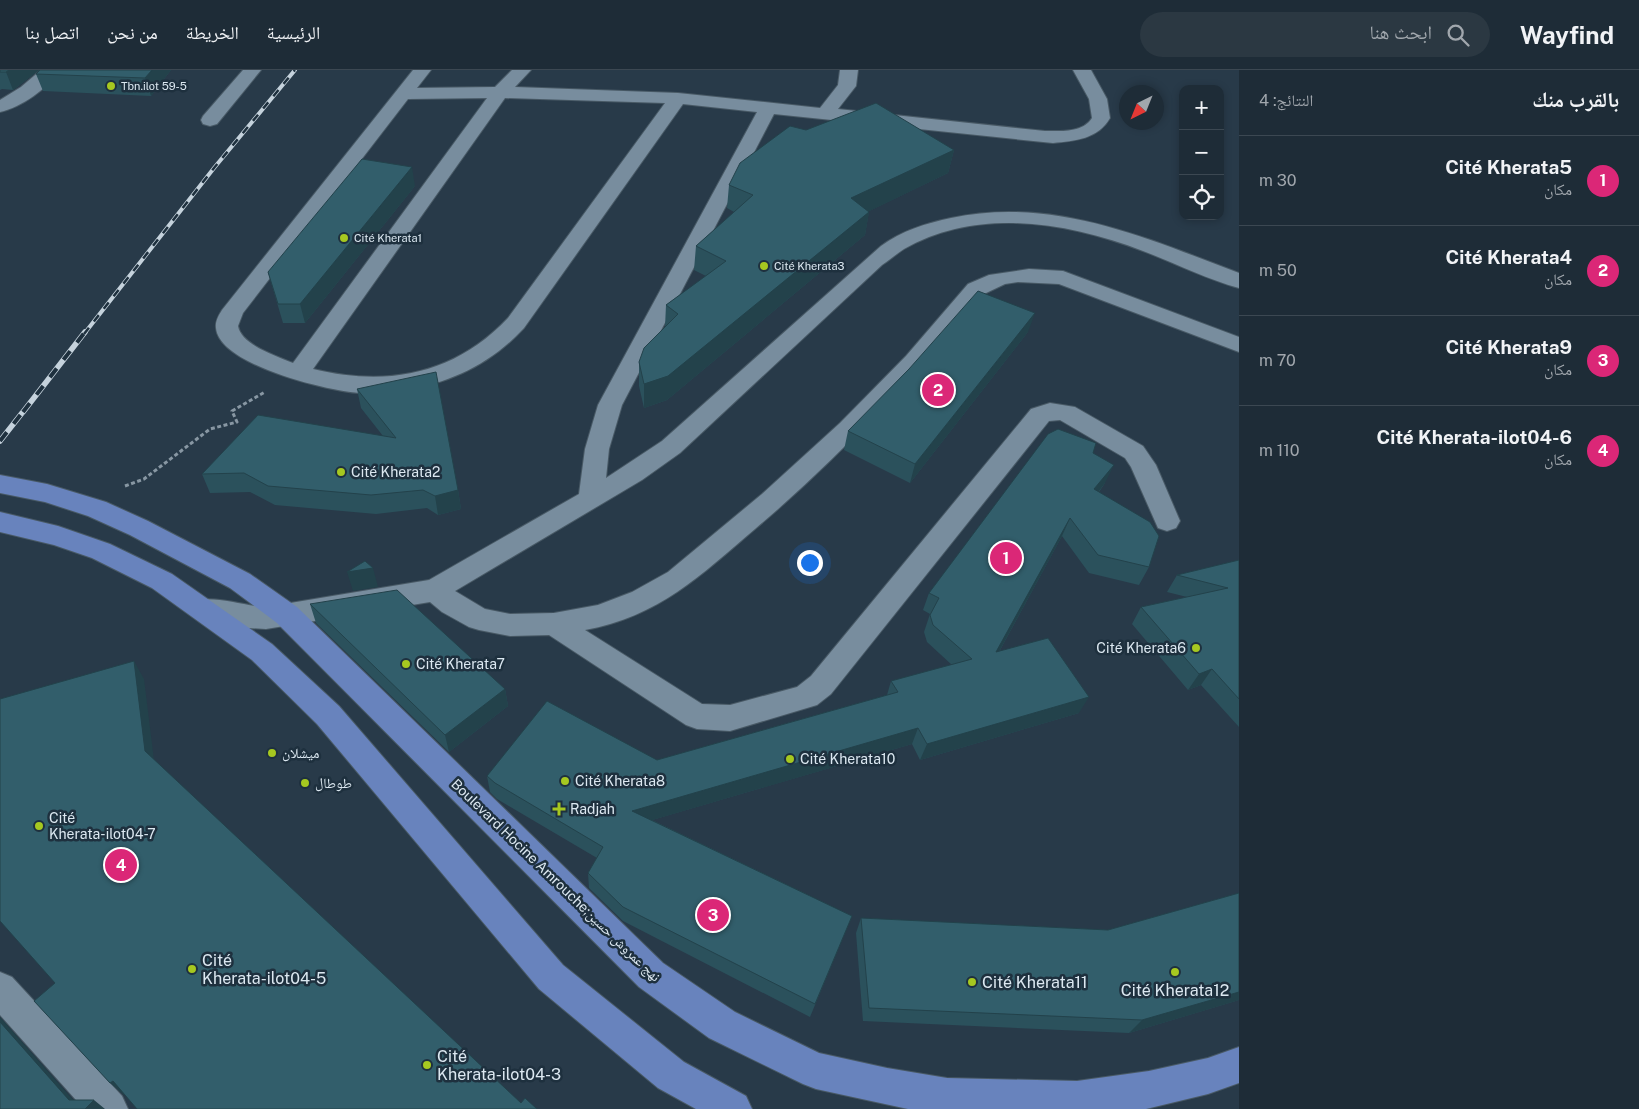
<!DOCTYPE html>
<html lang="ar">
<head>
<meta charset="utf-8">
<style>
  body { margin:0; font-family:"Public Sans","Noto Naskh Arabic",sans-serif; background:#2b3842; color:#f1f3f6; direction:rtl }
  .controls { position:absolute; right:15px; top:15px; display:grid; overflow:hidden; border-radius:10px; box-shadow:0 2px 8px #0003 }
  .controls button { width:45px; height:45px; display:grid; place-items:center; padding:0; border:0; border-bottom:1px solid #3c4852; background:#1e2c37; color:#f1f3f6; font:25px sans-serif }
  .compass { position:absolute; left:1119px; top:15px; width:45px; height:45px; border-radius:50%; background:#1e2c37; box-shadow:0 2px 8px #0003; rotate:223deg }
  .you { position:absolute; left:809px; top:492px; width:18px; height:18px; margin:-12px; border:4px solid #fff; border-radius:50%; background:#1a73e8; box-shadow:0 0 0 8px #1a73e833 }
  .badge { display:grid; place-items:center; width:32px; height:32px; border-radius:50%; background:#db2777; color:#fff; font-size:16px; font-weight:700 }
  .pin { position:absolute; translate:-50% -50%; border:2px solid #fff; box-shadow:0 1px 5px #0006 }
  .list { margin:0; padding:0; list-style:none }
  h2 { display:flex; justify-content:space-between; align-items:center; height:65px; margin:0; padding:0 20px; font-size:21px }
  h2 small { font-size:16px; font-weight:400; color:#a1a7ad }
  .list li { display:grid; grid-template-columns:32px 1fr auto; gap:15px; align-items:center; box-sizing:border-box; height:90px; padding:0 20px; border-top:1px solid #3c4852 }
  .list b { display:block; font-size:19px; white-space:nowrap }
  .list p { margin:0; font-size:16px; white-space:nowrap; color:#a1a7ad }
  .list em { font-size:16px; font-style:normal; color:#a1a7ad }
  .icon { flex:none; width:28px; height:28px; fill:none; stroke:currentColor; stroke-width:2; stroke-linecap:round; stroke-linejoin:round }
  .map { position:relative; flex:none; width:1239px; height:1039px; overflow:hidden; direction:ltr }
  header { display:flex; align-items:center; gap:30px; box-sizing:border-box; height:70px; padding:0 25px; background:#1e2c37; border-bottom:1px solid #3c4852 }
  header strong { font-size:24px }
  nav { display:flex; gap:28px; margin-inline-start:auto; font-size:18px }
  .search { width:350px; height:45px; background:#2b3842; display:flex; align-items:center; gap:12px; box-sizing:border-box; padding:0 18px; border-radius:28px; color:#a1a7ad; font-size:19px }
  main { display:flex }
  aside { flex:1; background:#1e2c37 }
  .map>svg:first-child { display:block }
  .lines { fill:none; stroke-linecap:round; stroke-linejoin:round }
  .minor-casing { stroke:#485965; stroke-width:2 }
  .major-casing { stroke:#485965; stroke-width:2 }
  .path { stroke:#8897a3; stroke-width:3; stroke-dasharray:4 2.5; stroke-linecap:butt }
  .minor { fill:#788d9e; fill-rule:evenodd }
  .major { fill:#6883bd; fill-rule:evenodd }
  .rail-far1-casing { stroke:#c5d2dc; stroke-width:4 }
  .rail-casing { stroke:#c5d2dc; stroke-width:5.5 }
  .rail-far1 { stroke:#1e303e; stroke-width:2.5; stroke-dasharray:8; stroke-linecap:butt }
  .rail { stroke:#1e303e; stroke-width:4; stroke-dasharray:11; stroke-linecap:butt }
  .wall { fill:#2b515c }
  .shaded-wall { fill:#23424b }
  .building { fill:#325e6b; stroke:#23424b }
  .poi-dot { fill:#a6c820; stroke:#1e303e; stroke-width:2 }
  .labels { text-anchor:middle; stroke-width:5; stroke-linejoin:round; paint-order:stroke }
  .far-poi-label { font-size:11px; fill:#dce8f1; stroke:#1e303e; text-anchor:start }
  .poi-label { font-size:14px; fill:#dce8f1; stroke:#1e303e; text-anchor:start }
  .street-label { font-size:14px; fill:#dce8f1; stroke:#1e303e }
  .near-poi-label { font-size:16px; fill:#dce8f1; stroke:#1e303e; text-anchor:start }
</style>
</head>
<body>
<header>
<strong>Wayfind</strong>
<div class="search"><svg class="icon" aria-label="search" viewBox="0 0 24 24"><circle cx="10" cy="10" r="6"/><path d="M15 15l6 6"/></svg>ابحث هنا</div>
<nav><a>الرئيسية</a><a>الخريطة</a><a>من نحن</a><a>اتصل بنا</a></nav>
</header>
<main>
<aside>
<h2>بالقرب منك<small>النتائج: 4</small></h2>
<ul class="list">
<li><span class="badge">1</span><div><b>Cité Kherata5</b><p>مكان</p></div><em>30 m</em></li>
<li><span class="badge">2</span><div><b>Cité Kherata4</b><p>مكان</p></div><em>50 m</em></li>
<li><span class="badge">3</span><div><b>Cité Kherata9</b><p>مكان</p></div><em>70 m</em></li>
<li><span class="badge">4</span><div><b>Cité Kherata-ilot04-6</b><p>مكان</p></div><em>110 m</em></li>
</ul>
</aside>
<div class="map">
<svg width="1239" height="1039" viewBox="0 0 1239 1039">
  <rect width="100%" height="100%" fill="#283a49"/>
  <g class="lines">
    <g class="minor-casing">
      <path id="minor" d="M41 0H60C47 19 22 37 0 42V30L21 17Z
        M243 0H261L217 54 210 56 203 54 201 50 203 46Z
        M413 0H431L417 18 495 17 512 0H531L515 17 678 23 820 38 838 15 840 0H858L856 16 838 39 1045 61C1060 61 1083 63 1092 48L1089 29 1073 0H1091L1107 29 1110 48C1098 69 1075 71 1053 73L774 44 622 335 609 379 606 408 662 371 881 176C901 161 927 153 951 148 1053 126 1146 168 1239 203V218C1206 209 1175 193 1143 181 1067 152 978 137 904 179 896 184 890 190 882 195L680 383 642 410 455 521 485 539 510 544 554 543 598 535 632 522 668 502 762 424 840 353 906 286 968 214 989 205 1029 199 1063 201 1239 267V282L1059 214 1018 212 1005 214 984 224C913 308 839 388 755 459 701 505 658 547 585 560L702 634 730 635 797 617 811 606 1031 339 1050 333 1075 337 1143 376 1156 395 1180 451 1176 458 1167 461 1158 458 1131 397 1125 388 1060 350 1049 351 831 624 817 635 730 661 697 659 686 655 549 565 510 566 479 560 469 557 442 542 430 532 266 559 248 558 194 547 190 539 194 531C214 525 244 536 266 537L429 510 579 424 585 379 598 335 757 42 683 34 524 258C492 293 451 313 405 320 390 323 374 324 359 323 328 321 219 295 216 258 215 251 219 245 222 240ZM487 28 293 293C277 286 241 275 238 256L243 243 408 29ZM505 28 665 33 508 248C454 305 387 317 313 299Z
        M0 902 12 907 122 1026 128 1039H84L0 945Z"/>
    </g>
    <g class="major-casing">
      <path id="major" d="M0 405 47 414 106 432 148 451 250 504 297 537 663 893 735 942 819 983 887 998 947 1008 1077 1011 1149 1001 1208 988 1239 977V1013L1208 1024 1146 1039H908L816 1019 803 1014 709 968 639 917 277 553 230 518 130 465 88 446 45 432 0 423Z
        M0 442 58 456 110 474 172 504 272 574 339 636 563 895 684 992 746 1026 752 1039H696L658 1018 539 919 317 654 252 590 152 518 92 488 54 475 0 462Z"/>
    </g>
    <path class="path" d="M125 416 144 409 210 359 237 352 232 341 265 322"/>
    <use href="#minor" class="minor"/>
    <use href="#major" class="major"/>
    <g class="rail-far1-casing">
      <path id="rail-far1" d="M84 264 214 98 295 0"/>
    </g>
    <g class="rail-casing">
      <path id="rail" d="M23 342 85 262
        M0 371 22 343"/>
    </g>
    <use href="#rail-far1" class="rail-far1"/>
    <use href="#rail" class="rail"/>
  </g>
  <path class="wall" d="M0 0H39L13 20 2 19 0 20Z
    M40 0H171L151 26 43 21 36 4Z
    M806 60 954 80 948 103 869 141 865 165 667 330 644 338 639 316V292L665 257 666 235 706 206 694 200 696 176 734 142 727 138 729 115Z
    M415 116 305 253H283L268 202Z
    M1028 262 910 413 844 380 848 361Z
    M357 319 458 420 461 439 438 445 427 438 376 444 275 435 250 422 210 423 202 404 383 366 361 338Z
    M1093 383 1105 413 1099 422 1149 497 1139 515 1089 503 1062 466 999 582 1079 643 920 690 912 674 652 750 852 846 810 947 623 851 589 818 588 803 597 788 497 729 490 722 487 706 657 690 887 625 891 611 952 595 927 572 924 562 930 544 923 540 929 523Z
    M1239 490V657L1201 615 1188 620 1132 554 1141 537 1187 527 1167 522 1177 505Z
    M310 534 505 619 508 636 449 682 316 553Z
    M1239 823V930L1129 963 863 951 856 863 861 848 1108 860Z"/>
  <path class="shaded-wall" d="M9 0H39L13 20 6 2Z
    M152 0H171L151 26 145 8Z
    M954 80 948 103 847 152 851 128Z
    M412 97 415 116 305 253 300 234Z
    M869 142 865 165 667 330 644 338V314Z
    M1035 243 1028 262 910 413 915 394Z
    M1114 395 1105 413 1086 438 1094 419Z
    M458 420 461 439 438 445 435 426Z
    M1070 448 1062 466 989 600 996 582Z
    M373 498 378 517 353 521 347 502Z
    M134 591 144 609 155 698 145 681Z
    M1212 599 1201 615 1188 620 1199 604Z
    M505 619 508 636 449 682 445 665Z
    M1089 627 1079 643 920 690 927 674Z
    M918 658 912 674 632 756V741Z
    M1239 922V930L1129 963 1142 950Z
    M0 947 81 1039 69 1030 0 952Z
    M113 1011 126 1023 124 1025 110 1013Z
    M94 1030 105 1039H85Z"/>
  <path class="building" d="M0 0H9L6 2H0Z
    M40 0H152L145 8 36 4Z
    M876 33 954 80 851 128 869 142 668 306 644 314 639 292 644 278 678 244 666 235 726 191 696 176 753 125 729 115 740 93 790 56 806 60Z
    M362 89 412 97 300 234H278L268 202Z
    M978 221 1035 243 915 394 848 361 909 299Z
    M436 302 458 420 435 426 423 420 371 425 268 416 244 403 202 404 258 345 396 368 357 319Z
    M1058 359 1096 373 1093 383 1114 395 1094 419 1150 452 1159 466 1149 497 1098 485 1070 448 996 582 1048 568 1089 627 927 674 918 658 632 741 852 846 815 934 623 837 588 803 603 777 495 713 487 706 547 631 657 690 898 622 891 611 972 589 933 555 930 545 939 528 929 523 1048 364Z
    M1239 490V629L1212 599 1199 604 1141 537 1228 518 1177 505Z
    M365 491 373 498 347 502Z
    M397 520 505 619 445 665 310 534Z
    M134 591 145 681 521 1033 525 1028 537 1039H137L113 1011 110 1013 34 931 55 913 0 851V629Z
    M1239 823V922L1142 950 869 938 861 848 1108 860Z
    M0 952 69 1030H94L85 1039H0Z"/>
  <g class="poi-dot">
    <circle cx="111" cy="16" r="5"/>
    <circle cx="344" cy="168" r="5"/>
    <circle cx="764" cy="196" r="5"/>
    <circle cx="341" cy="402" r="5"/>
    <circle cx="1196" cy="578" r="5"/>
    <circle cx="406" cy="594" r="5"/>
    <circle cx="272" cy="683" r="5"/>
    <circle cx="790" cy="689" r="5"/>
    <circle cx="565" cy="711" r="5"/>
    <circle cx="305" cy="713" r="5"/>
    <path d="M556.5 731.5h5v5h5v5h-5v5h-5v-5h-5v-5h5z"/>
    <circle cx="39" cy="756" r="5"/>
    <circle cx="192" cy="899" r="5"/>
    <circle cx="1175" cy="902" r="5"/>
    <circle cx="972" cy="912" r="5"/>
    <circle cx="427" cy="995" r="5"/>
  </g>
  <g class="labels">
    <g class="far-poi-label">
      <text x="121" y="20">Tbn.ilot 59-5</text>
      <text x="354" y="172">Cité Kherata1</text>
      <text x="774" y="200">Cité Kherata3</text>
    </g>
    <g class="poi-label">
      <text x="351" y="407">Cité Kherata2</text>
      <text x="1186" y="583" text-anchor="end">Cité Kherata6</text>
      <text x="416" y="599">Cité Kherata7</text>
      <text x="282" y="688">ميشلان</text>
      <text x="800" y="694">Cité Kherata10</text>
      <text x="575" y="716">Cité Kherata8</text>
      <text x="315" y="718">طوطال</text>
      <text x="570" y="744">Radjah</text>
      <text x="49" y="753">Cité<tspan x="49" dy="16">Kherata-ilot04-7</tspan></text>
    </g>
    <g class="street-label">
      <text transform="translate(556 810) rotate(44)" y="5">Boulevard Hocine Amrouche;نهج عمروش حسين</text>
    </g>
    <g class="near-poi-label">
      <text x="202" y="896">Cité<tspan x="202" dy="18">Kherata-ilot04-5</tspan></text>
      <text x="982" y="918">Cité Kherata11</text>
      <text x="1175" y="926" text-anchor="middle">Cité Kherata12</text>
      <text x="437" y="992">Cité<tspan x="437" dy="18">Kherata-ilot04-3</tspan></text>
    </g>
  </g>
</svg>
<div class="controls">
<button>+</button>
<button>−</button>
<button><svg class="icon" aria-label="locate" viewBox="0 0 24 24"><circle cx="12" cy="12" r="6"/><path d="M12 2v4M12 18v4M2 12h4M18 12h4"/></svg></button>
</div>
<svg class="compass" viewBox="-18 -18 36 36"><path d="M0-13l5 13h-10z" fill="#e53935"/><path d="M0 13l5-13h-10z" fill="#a1a7ad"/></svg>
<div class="you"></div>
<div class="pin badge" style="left:1006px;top:488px">1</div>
<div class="pin badge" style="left:938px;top:320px">2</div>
<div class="pin badge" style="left:713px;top:845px">3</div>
<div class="pin badge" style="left:121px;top:795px">4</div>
</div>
</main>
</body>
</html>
